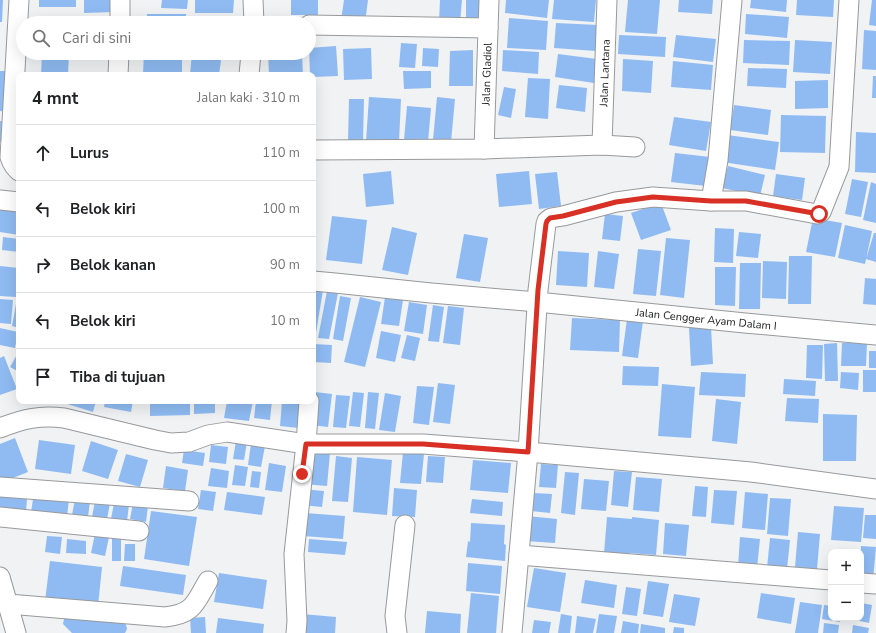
<!DOCTYPE html>
<html lang="id">
<head>
<meta charset="utf-8">
<style>
  body { margin:0; font-family:"Nunito Sans",sans-serif; background:#f6f6f6; color:#202124 }
  .controls { position:absolute; right:12px; bottom:12px; display:grid; overflow:hidden; border-radius:8px; box-shadow:0 4px 16px #0002 }
  .controls button { width:36px; height:36px; display:grid; place-items:center; padding:0; border:0; border-bottom:1px solid #e0e0e0; background:#fff; color:#202124; font:20px sans-serif }
  .stop { position:absolute; width:12px; height:12px; margin:-9px; border:3px solid #d93025; border-radius:50%; background:#fff }
  .stop.end { background:#d93025; border-color:#fff; box-shadow:0 1px 4px #0008 }
  .list { margin:0; padding:0; list-style:none }
  h2 { display:flex; justify-content:space-between; align-items:center; height:52px; margin:0; padding:0 16px; font-size:17px }
  h2 small { font-size:13px; font-weight:400; color:#757577 }
  .list li { display:grid; grid-template-columns:26px 1fr auto; gap:12px; align-items:center; box-sizing:border-box; height:56px; padding:0 16px; border-top:1px solid #e0e0e0 }
  .list b { display:block; font-size:15px; white-space:nowrap }
  .list em { font-size:13px; font-style:normal; color:#757577 }
  .icon { flex:none; width:22px; height:22px; fill:none; stroke:currentColor; stroke-width:2; stroke-linecap:round; stroke-linejoin:round }
  .map { position:relative; flex:none; width:876px; height:633px; overflow:hidden }
  .search { position:absolute; background:#fff; box-shadow:0 4px 16px #0002; left:16px; top:16px; width:300px; height:44px; display:flex; align-items:center; gap:10px; box-sizing:border-box; padding:0 14px; border-radius:22px; color:#757577; font-size:15px }
  .panel { position:absolute; background:#fff; box-shadow:0 4px 16px #0002; left:16px; top:72px; width:300px; height:332px; border-radius:8px }
  .map>svg:first-child { display:block }
  .building { fill:#8fbbf2 }
  .lines { fill:none; stroke-linecap:round; stroke-linejoin:round }
  .minor-casing { stroke:#98999b; stroke-width:21 }
  .minor { stroke:#fff; stroke-width:19 }
  .route { stroke:#d93025; stroke-width:5 }
  .labels { text-anchor:middle; stroke-width:3; stroke-linejoin:round; paint-order:stroke }
  .street-label { font-size:11px; fill:#1a1b1b; stroke:#fff }
</style>
</head>
<body>
<div class="map">
<svg width="876" height="633" viewBox="0 0 876 633">
  <rect width="100%" height="100%" fill="#f0f2f4"/>
  <path class="building" d="M0 0H3L2 22H0Z
    M39 0H76V7H39Z
    M84 0H114V12L84 13Z
    M162 0H188L187 9 161 8Z
    M195 0H234L233 13H195Z
    M291 0H318V15H291Z
    M344 0H368L365 23 341 20Z
    M440 0H462L460 23 439 22Z
    M466 0H482L481 19H466Z
    M506 0H549L547 18 505 13Z
    M554 0H596L594 22 552 19Z
    M628 0H660L657 34 625 32Z
    M679 0H713L712 14 678 12Z
    M751 0H787L786 12 750 8Z
    M797 0H834L833 17 796 15Z
    M872 0H876V26L869 25Z
    M147 14H186V23H147Z
    M746 14 789 17 787 38 745 34Z
    M239 17V23H216V18Z
    M509 18 548 21 546 50 507 48Z
    M556 23 598 25 596 51 554 48Z
    M864 30 876 31V70L862 69Z
    M619 35 666 37 665 57 618 54Z
    M676 35 716 39 713 62 673 57Z
    M744 40 790 41 789 65 743 63Z
    M795 40 832 42 830 74 793 72Z
    M401 43 417 44 415 68 399 67Z
    M336 46 338 76 313 77V75H310L309 48Z
    M371 48 372 79 344 80 343 49Z
    M423 48 439 49 438 67 422 66Z
    M473 50V86H449L450 51Z
    M503 50 539 52 538 74 502 71Z
    M42 53H69L68 75H41Z
    M144 53H182V74L143 73Z
    M192 53H222L219 75H201L190 74Z
    M268 53H302L303 75H269Z
    M558 54 597 59 594 83 555 77Z
    M623 59 653 61 651 93 622 91Z
    M673 61 713 65 711 90 671 87Z
    M748 68 787 69 786 88 747 86Z
    M0 71H10L9 112 0 111Z
    M403 71H431V88L404 89Z
    M80 72H113V75H80Z
    M873 76H876V98H872Z
    M528 78 550 79 548 119 525 117Z
    M828 80V108L795 109V81Z
    M559 85 587 88 585 112 556 108Z
    M504 87 516 89 511 118 498 115Z
    M369 97 401 99 399 142 366 141Z
    M437 97 455 99 451 142 433 140Z
    M349 99H364L363 143 348 142Z
    M734 105 771 110 768 135 730 130Z
    M407 106 431 108 428 142 404 140Z
    M781 115 826 116 825 153 780 152Z
    M674 117 711 122 706 151 669 145Z
    M0 121H2L1 142H0Z
    M856 132 876 133V173L855 172Z
    M727 135 779 142 775 170 722 162Z
    M675 153 710 157 706 186 671 182Z
    M728 166 765 175 760 196 722 188Z
    M391 171 394 204 366 207 363 174Z
    M529 171 532 204 499 207 496 174Z
    M557 172 561 206 539 209 535 174Z
    M776 174 805 178 802 200 773 196Z
    M852 179 868 182 861 217 845 214Z
    M871 182 876 184V223L863 220Z
    M661 203 671 230 641 240 631 213Z
    M0 206 19 209V235L0 232Z
    M605 214 623 216 620 241 602 239Z
    M332 216 367 220 362 264 326 260Z
    M813 218 842 223 835 257 806 252Z
    M845 225 872 231 865 264 838 258Z
    M392 227 417 233 408 275 382 270Z
    M715 228 734 229 733 263 714 262Z
    M739 232 761 234 758 258 736 256Z
    M874 233H876V262L866 259Z
    M464 234 488 238 480 282 456 278Z
    M3 237 19 239V252L2 250Z
    M666 238 690 240 684 298 660 295Z
    M638 249 661 251 656 296 633 294Z
    M558 251 589 253 587 287 556 285Z
    M598 251 619 254 614 289 594 287Z
    M789 256H812L811 304H788Z
    M763 261 787 262 786 299 762 298Z
    M740 263H761L760 309H739Z
    M0 266 19 268 16 297 0 296Z
    M715 267H736L735 306 715 305Z
    M865 278 876 279V305L863 304Z
    M313 289 323 290 315 339H313Z
    M327 291 338 293 329 339 318 338Z
    M340 296 351 298 343 341 333 339Z
    M360 297 381 302 365 367 344 362Z
    M385 297 403 300 399 326 381 324Z
    M0 299 13 300 11 324 0 323Z
    M409 302 427 305 423 334 404 331Z
    M16 304 19 305V328L12 326Z
    M433 305 444 307 439 342 428 341Z
    M448 306 464 308 460 345 443 343Z
    M572 318 620 320 619 352 570 350Z
    M627 319 643 321 638 358 622 356Z
    M711 327 713 364 691 366 689 328Z
    M0 328 18 332 15 348 0 345Z
    M381 331 401 335 395 362 376 358Z
    M407 335 420 338 415 361 401 358Z
    M837 343 838 381H825L824 344Z
    M842 343H867L866 366H841Z
    M313 344 332 345 331 363 313 362Z
    M807 345H823L822 379 806 378Z
    M19 351V372L10 367Z
    M869 351H876V368H869Z
    M4 356 17 389 0 395V358Z
    M623 366 659 367 658 386 622 385Z
    M863 370H876V392H863Z
    M701 372 746 374 745 397 699 395Z
    M841 372 859 373 858 390 840 388Z
    M784 379 816 381 815 396 783 394Z
    M438 383 455 385 450 424 433 422Z
    M662 384 695 387 691 438 658 436Z
    M417 386 434 387 429 425 413 423Z
    M315 392 332 394 328 427 311 425Z
    M353 392 364 393 360 427 349 426Z
    M368 392 379 393 375 429 365 428Z
    M385 393 401 396 395 432 379 430Z
    M336 395 350 396 346 428 333 427Z
    M787 398 819 399 818 423 785 421Z
    M716 399 741 402 737 444 712 441Z
    M62 401H96L93 412 61 402Z
    M105 401H133L131 412 104 407Z
    M150 401H190V415L150 416Z
    M194 401H215V413L194 414Z
    M227 401H253L249 421 224 418Z
    M256 401H272L270 420 254 418Z
    M282 401H301L298 428 280 426Z
    M823 414 857 415 856 461H823Z
    M15 438 28 472 0 483V444Z
    M39 440 75 445 71 474 35 469Z
    M91 441 118 450 108 479 82 471Z
    M236 441 247 442 244 460 233 459Z
    M251 444 265 446 261 467 248 465Z
    M211 445 228 447 226 464 209 462Z
    M184 450 205 453 203 466 182 463Z
    M306 451 330 453 327 486 303 484Z
    M403 452 424 454 421 484 400 483Z
    M126 454 148 460 140 487 118 481Z
    M336 456 352 458 348 502 332 501Z
    M428 456 445 457 443 483 426 482Z
    M357 457 392 460 387 515 353 512Z
    M473 460 511 463 508 493 470 490Z
    M269 463 286 466 282 492 265 490Z
    M541 464 558 465 556 488 539 487Z
    M235 465 248 467 245 486 232 485Z
    M166 466 188 470 185 491 163 488Z
    M211 468 229 471 227 488 208 486Z
    M252 471 261 472 259 488 250 487Z
    M614 471 632 472 628 507 611 505Z
    M565 472 579 473 575 515 561 513Z
    M636 477 662 479 659 512 633 510Z
    M584 479 609 481 606 511 581 509Z
    M695 486 708 487 706 517 692 516Z
    M394 488 417 490 415 517 392 516Z
    M302 489 324 491 322 507 301 505Z
    M201 490 216 492 213 511 198 509Z
    M714 490 737 491 734 525 711 523Z
    M227 492 265 497 262 515 224 510Z
    M745 492 768 494 765 530 742 528Z
    M34 493 69 498 67 517 31 512Z
    M533 493 552 494 550 513 531 511Z
    M0 495 27 499 26 511 0 507Z
    M770 498 791 499 788 536 767 534Z
    M75 499 90 501 88 517 72 515Z
    M472 499 503 502 502 516 470 513Z
    M95 501 110 503 107 519 92 517Z
    M114 503 129 505 127 521 111 519Z
    M133 503 148 506 146 522 130 519Z
    M834 506 864 508 861 542 831 540Z
    M151 511 197 517 189 566 144 559Z
    M305 513 345 516 343 539 303 536Z
    M865 515H876V539L863 538Z
    M527 516 557 519 555 543 525 541Z
    M607 517 632 519V517L659 520 656 555 629 553V555L604 553Z
    M471 523 505 525 504 544 506 545 505 561 466 557 468 541 470 542Z
    M665 523 689 525 686 556 663 554Z
    M798 532 820 534 817 569 795 567Z
    M95 534 109 537 105 556 91 553Z
    M47 536 62 537 60 554 45 552Z
    M740 537 760 539 757 568 738 567Z
    M112 538H121V561H112Z
    M770 538 790 540 787 569 767 568Z
    M67 539 86 541V554L66 553Z
    M309 539 347 542 345 555 308 552Z
    M125 544H135V561H124Z
    M861 546 876 547 873 580 861 579Z
    M50 561 102 567 98 606 45 601Z
    M468 563 502 566 500 594 466 591Z
    M123 566 186 575 183 595 120 586Z
    M534 568 566 573 560 612 527 607Z
    M219 573 267 580 263 609 214 602Z
    M585 580 617 585 614 608 581 603Z
    M648 581 669 584 663 617 643 614Z
    M626 587 641 589 637 616 622 614Z
    M471 593 499 596 496 633H467Z
    M761 593 795 598 791 624 757 618Z
    M674 594 700 598 695 626 669 622Z
    M800 602 822 605 818 633H795Z
    M861 603 872 605 869 623 855 620V618H861Z
    M824 605 831 606V618H840V622L822 619Z
    M427 611 461 614 460 633H425Z
    M65 614 124 617 127 629 125 633H72L63 624Z
    M302 614 336 617 335 633H301Z
    M561 614 572 616 570 633H558Z
    M599 614 617 616 614 633H596Z
    M577 616 596 619 593 633H575Z
    M205 617 206 633H191L190 618Z
    M218 618 264 624 263 633H216Z
    M534 620 551 622 549 633H532Z
    M623 621 639 624 638 633H621Z
    M824 623 839 625 838 633H823Z
    M641 624 665 628V633H640Z
    M853 625 869 628 868 633H852Z
    M674 627 684 628V633H673Z"/>
  <g class="lines">
    <g class="minor-casing">
      <g id="minor">
        <path d="M253 0 254 23"/>
        <path d="M120 23V0"/>
        <path d="M309 25 488 28"/>
        <path d="M118 75 119 53"/>
        <path d="M249 75 251 53"/>
        <path id="s1" d="M602 145 607 0"/>
        <path id="s2" d="M484 149 489 0"/>
        <path d="M313 150 484 149 602 145 635 147"/>
        <path d="M19 171C14 167 12 163 10 157L19 0"/>
        <path d="M0 200 19 202"/>
        <path d="M711 201 718 160 732 0"/>
        <path id="s3" d="M313 281 335 283 431 293 537 302 745 323 876 335"/>
        <path d="M0 428C23 419 39 415 64 418L155 440 171 443 189 442 208 435 227 432 306 444H423L528 452 751 472 876 489"/>
        <path d="M0 487 189 501"/>
        <path d="M0 517 139 531"/>
        <path d="M519 555 831 580"/>
        <path d="M0 577 16 633"/>
        <path d="M861 583 876 584"/>
        <path d="M8 604 165 617C194 614 195 603 208 581"/>
        <path d="M296 633 297 621 294 554 306 444 309 401"/>
        <path d="M397 633 395 616 405 525"/>
        <path d="M512 633 528 452 538 290 546 224 547 221 551 218 563 216 616 202 653 197 711 201H746L817 214 821 212 839 167 849 0"/>
      </g>
    </g>
    <use href="#minor" class="minor"/>
  </g>
  <g class="lines">
    <path class="route" d="M302 474 306 444H423L528 452 538 290 546 224 547 221 550 218 563 216 616 202 653 197 711 201H746L819 214"/>
  </g>
  <g class="labels">
    <g class="street-label">
      <text dy="4" stroke="none"><textPath href="#s1" startOffset="72">Jalan Lantana</textPath></text>
      <text dy="4" stroke="none"><textPath href="#s2" startOffset="75">Jalan Gladiol</textPath></text>
      <text dy="4" stroke="none"><textPath href="#s3" startOffset="395">Jalan Cengger Ayam Dalam I</textPath></text>
    </g>
  </g>
</svg>
<div class="controls">
<button>+</button>
<button>−</button>
</div>
<div class="stop" style="left:819px;top:214px"></div>
<div class="stop end" style="left:302px;top:474px"></div>
<div class="search"><svg class="icon" aria-label="search" viewBox="0 0 24 24"><circle cx="10" cy="10" r="6"/><path d="M15 15l6 6"/></svg>Cari di sini</div>
<section class="panel">
<h2>4 mnt<small>Jalan kaki · 310 m</small></h2>
<ul class="list">
<li><svg class="icon" aria-label="ahead" viewBox="0 0 24 24"><path d="M12 20V5M6 11l6-6 6 6"/></svg><div><b>Lurus</b></div><em>110 m</em></li>
<li><svg class="icon" aria-label="left" viewBox="0 0 24 24"><path d="M17 20v-9H6M10 6l-5 5 5 5"/></svg><div><b>Belok kiri</b></div><em>100 m</em></li>
<li><svg class="icon" aria-label="right" viewBox="0 0 24 24"><path d="M7 20v-9h11M14 6l5 5-5 5"/></svg><div><b>Belok kanan</b></div><em>90 m</em></li>
<li><svg class="icon" aria-label="left" viewBox="0 0 24 24"><path d="M17 20v-9H6M10 6l-5 5 5 5"/></svg><div><b>Belok kiri</b></div><em>10 m</em></li>
<li><svg class="icon" aria-label="arrive" viewBox="0 0 24 24"><path d="M6 21V4h12l-3 4 3 4H6"/></svg><div><b>Tiba di tujuan</b></div></li>
</ul>
</section>
</div>
</body>
</html>
